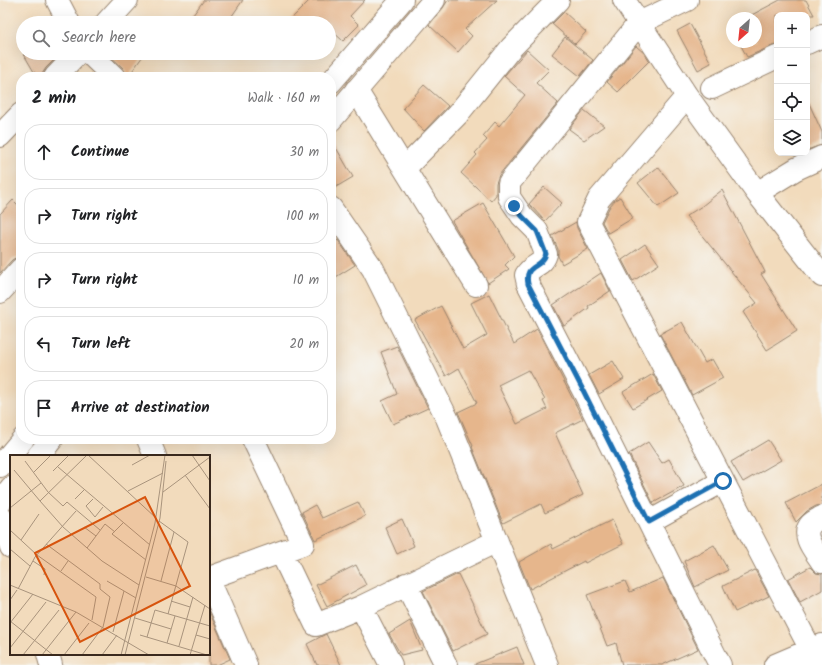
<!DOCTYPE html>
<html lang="en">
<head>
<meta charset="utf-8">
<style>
  body { margin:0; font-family:Kalam,sans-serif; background:#f6f6f6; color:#202124 }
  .controls { position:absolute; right:12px; top:12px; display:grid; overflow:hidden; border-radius:8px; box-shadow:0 4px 16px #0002 }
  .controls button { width:36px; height:36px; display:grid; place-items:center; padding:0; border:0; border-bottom:1px solid #e0e0e0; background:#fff; color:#202124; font:20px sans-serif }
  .compass { position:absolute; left:726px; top:12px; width:36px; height:36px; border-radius:50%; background:#fff; box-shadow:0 4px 16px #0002; rotate:207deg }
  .stop { position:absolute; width:12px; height:12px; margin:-9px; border:3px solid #1f6fb2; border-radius:50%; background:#fff }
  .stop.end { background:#1f6fb2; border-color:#fff; box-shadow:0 1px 4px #0008 }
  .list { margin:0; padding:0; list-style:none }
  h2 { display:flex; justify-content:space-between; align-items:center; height:52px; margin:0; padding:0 16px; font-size:17px }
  h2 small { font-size:13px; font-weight:400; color:#757577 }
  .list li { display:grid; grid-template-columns:26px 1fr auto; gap:12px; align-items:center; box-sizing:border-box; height:56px; margin:0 8px 8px; padding:0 8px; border:1px solid #e0e0e0; border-radius:16px }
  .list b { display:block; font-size:15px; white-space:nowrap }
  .list em { font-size:13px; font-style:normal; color:#757577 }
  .icon { flex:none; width:22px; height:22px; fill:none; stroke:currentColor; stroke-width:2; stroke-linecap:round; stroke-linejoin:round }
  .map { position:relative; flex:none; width:822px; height:665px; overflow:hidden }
  .search { position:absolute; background:#fff; box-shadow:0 4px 16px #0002; left:16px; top:16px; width:320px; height:44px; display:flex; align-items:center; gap:10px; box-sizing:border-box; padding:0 14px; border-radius:22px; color:#757577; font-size:15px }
  .panel { position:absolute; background:#fff; box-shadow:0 4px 16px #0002; left:16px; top:72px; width:320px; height:372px; border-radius:16px }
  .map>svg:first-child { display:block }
  .building { fill:#e6b68c; fill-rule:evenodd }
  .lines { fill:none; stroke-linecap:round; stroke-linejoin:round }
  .minor-casing { stroke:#96826d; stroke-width:24 }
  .minor { stroke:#fff; stroke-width:22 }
  .route { stroke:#1f6fb2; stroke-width:5 }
  .inset-road { fill:none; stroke:#a9947d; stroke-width:1 }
  .view { fill:#d7540e; fill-opacity:0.15; stroke:#d7540e; stroke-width:2 }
  .inset-edge { fill:none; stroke:#3b2a1e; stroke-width:2 }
</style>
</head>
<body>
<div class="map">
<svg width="822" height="665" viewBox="0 0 822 665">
  <rect width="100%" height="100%" fill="#f6f6f2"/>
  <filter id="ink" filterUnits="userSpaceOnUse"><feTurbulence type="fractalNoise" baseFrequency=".025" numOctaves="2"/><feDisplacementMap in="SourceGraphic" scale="8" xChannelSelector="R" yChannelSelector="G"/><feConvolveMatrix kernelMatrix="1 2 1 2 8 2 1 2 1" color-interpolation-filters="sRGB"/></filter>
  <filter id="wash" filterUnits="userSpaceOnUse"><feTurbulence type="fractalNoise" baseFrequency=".012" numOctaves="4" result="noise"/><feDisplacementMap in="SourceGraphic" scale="16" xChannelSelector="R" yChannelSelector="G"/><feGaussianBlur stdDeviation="0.9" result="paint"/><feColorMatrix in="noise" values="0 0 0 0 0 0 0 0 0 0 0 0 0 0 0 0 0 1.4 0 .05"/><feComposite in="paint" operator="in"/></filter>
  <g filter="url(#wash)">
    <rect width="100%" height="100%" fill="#f2dbbc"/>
    <g id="blocks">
      <path class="building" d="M204 0H243L227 23H187Z
        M310 0H365L350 16 359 25 343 41 329 28V23H287Z
        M448 0H497L465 29 472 36 458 52 429 25 443 8Z
        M780 0H806L814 15H777V45L772 46 747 57 739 42H756V18H746Z
        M564 12 586 32 575 44 552 24Z
        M690 24 711 63 698 70 677 31Z
        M565 37 593 60 580 76 552 54Z
        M636 46 644 53 649 61 618 92 607 82Z
        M527 50 549 70 536 83 558 103 499 175 496 183V195L491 201 461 173 477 155 475 153 487 140 483 136 495 122 499 126 525 95 504 76Z
        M23 53H61L46 68 40 77H37Z
        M107 53H145L128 77H126V73L123 68Z
        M424 85 448 106 424 131 403 108Z
        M807 99 822 132V145L807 150Z
        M584 110 604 126 584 140 569 129Z
        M331 139 353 177 331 190Z
        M658 167 679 193 658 207 638 183Z
        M544 187 562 203 545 221 529 204Z
        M722 190 765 272 761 274 797 331 767 350 743 312 757 303 686 216 702 206Z
        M620 197 633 218 608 233 602 222 610 206 615 200Z
        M13 200 21 208V257H17L12 260 0 273V214Z
        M483 203 514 256 505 265 509 269 488 283 452 221Z
        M576 222 577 228 588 249 562 264 558 256V249L552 236Z
        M338 240 355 265 331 280V244Z
        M645 244 659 264 633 281 622 260Z
        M601 273 610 291 588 306 589 308 564 326 553 305Z
        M489 294 514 344 537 329 583 419 555 433 583 495 545 513 541 504 503 523 472 447 473 446 458 412 477 403 459 368 446 376 415 320 441 306 463 349 487 335 471 303ZM528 370 545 400 543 401 547 409 517 424 498 385Z
        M682 322 705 363 712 359 723 378 692 395 660 334Z
        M397 346 428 408 393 424 382 401 397 394 381 352Z
        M613 361 624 379 599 394 589 375Z
        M653 374 662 391 633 408 623 392Z
        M768 440 781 460 743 482 731 462Z
        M648 442 662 463 669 459 684 486 653 503 629 454Z
        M822 484V505L816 506 807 511 796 522 786 503Z
        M358 502 365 516 315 540 302 512 315 505 322 518Z
        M402 519 414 546 397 554 385 527Z
        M612 520 623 544 585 563 584 561 530 589 519 562 551 544 553 549Z
        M714 545 728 570 695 587 684 561Z
        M356 565 366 585 327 606 316 585Z
        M810 567 816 573 822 574V590L800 602 788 579Z
        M755 570 769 596 735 612 723 586Z
        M458 574 487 634 453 651 423 591Z
        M663 578 698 649 662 665H622L616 643 607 646 587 595 625 581 630 592Z
        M209 611 230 659 217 665H209Z
        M410 621 422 650 401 655 389 634Z
        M326 634 341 665H317L307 644Z
        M517 647 524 665H475V664Z"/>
    </g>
  </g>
  <g filter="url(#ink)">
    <use href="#blocks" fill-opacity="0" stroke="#96826d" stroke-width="1"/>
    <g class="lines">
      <g class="minor-casing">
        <path id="minor" d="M57 0 69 23
          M624 0 687 96 757 193 822 276
          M687 0 639 23 509 183V197L522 216 537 231 546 254C542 267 532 264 526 275L528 284 584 392 720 665
          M106 23 127 0
          M807 43 822 36
          M89 53 114 77
          M55 77 78 53
          M331 82 402 0
          M712 88 777 57
          M356 90 476 285
          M687 96 599 199 588 222 811 650 817 665
          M331 120 434 0
          M0 136 21 114
          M405 168 457 115 511 48 558 0
          M757 193 796 169 822 157
          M331 208 373 269 447 418 547 665
          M0 292 21 269
          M148 439 155 456
          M38 456 52 439
          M0 466 23 439
          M0 502 11 488
          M0 515 11 547
          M822 517C819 519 814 521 811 524 800 536 816 552 822 562
          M649 522 723 481
          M281 552 316 625 361 607 497 541
          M209 578 303 544 253 439
          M209 580 246 665
          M406 584 446 665
          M361 607 391 665
          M48 654 51 665
          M775 665 822 645"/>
      </g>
      <use href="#minor" class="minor"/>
    </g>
  </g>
  <g class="lines" filter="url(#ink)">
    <path class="route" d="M514 206 522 216 537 231 546 254C541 270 524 263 528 284L584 392 649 522 723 481"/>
  </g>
  <g transform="translate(10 455)">
    <rect width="200" height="200" fill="#f2dbbc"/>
    <path class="inset-road" d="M77 0 30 46 53 72 92 106 129 130M78 0 146 63M182 0 200 26M15 6 38 37 53 51 57 47 90 75M122 10 140 0M48 12 140 90M4 15 30 46M43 16 59 0M24 17 41 0M175 20 200 54M118 36 153 18M153 37 200 2M65 44 74 35M83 44 76 51 85 62 93 52M0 53 31 28M149 66 178 87 158 159M113 68 102 79 136 105M74 72 86 81M0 75 27 100 86 142 82 165M11 85 29 59M36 89 90 129V134L100 142 93 172 72 200M77 93 95 69 105 77M0 94 20 111M23 106 35 114 34 120M51 116 58 106M136 122 166 131 200 154M97 126 126 143M151 126 164 77M0 130 66 157 139 200M8 134 25 102 66 56M0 145 7 135M161 146 180 152M125 163 161 174M0 166 43 200M0 168 23 139M103 177 114 136M130 180 197 200M186 180 200 184M137 182 145 155 200 171M157 188 165 161M169 191 183 142M0 193 36 147M13 200 49 155M32 200 66 157M54 200 79 168M92 200 107 180M111 200 145 68 155 0M115 200 150 63 156 6M180 200 195 150"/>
    <path class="view" d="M135 42 180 131 70 187 25 98Z"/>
    <rect width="200" height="200" class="inset-edge"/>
  </g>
</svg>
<div class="controls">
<button>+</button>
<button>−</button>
<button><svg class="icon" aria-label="locate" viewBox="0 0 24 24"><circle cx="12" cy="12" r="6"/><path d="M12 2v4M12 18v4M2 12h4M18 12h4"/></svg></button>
<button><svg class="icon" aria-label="layers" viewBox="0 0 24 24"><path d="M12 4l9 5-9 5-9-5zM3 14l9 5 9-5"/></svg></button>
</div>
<svg class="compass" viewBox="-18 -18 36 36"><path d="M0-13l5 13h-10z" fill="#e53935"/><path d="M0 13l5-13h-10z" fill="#757577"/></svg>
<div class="stop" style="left:723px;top:481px"></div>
<div class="stop end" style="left:514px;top:206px"></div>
<div class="search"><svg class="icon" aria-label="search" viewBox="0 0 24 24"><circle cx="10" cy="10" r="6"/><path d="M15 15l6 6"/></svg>Search here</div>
<section class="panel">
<h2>2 min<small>Walk · 160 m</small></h2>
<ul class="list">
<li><svg class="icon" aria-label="ahead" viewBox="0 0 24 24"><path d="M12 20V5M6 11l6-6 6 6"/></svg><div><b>Continue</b></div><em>30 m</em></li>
<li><svg class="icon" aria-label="right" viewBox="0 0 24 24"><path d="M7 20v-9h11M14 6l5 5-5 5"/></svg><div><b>Turn right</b></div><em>100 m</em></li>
<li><svg class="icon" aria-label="right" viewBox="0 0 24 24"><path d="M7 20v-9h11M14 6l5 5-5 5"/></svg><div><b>Turn right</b></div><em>10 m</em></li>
<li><svg class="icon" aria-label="left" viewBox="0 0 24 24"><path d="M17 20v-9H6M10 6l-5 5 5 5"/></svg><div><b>Turn left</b></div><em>20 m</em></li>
<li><svg class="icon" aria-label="arrive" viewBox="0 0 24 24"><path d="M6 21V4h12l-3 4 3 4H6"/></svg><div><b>Arrive at destination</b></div></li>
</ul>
</section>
</div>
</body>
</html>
